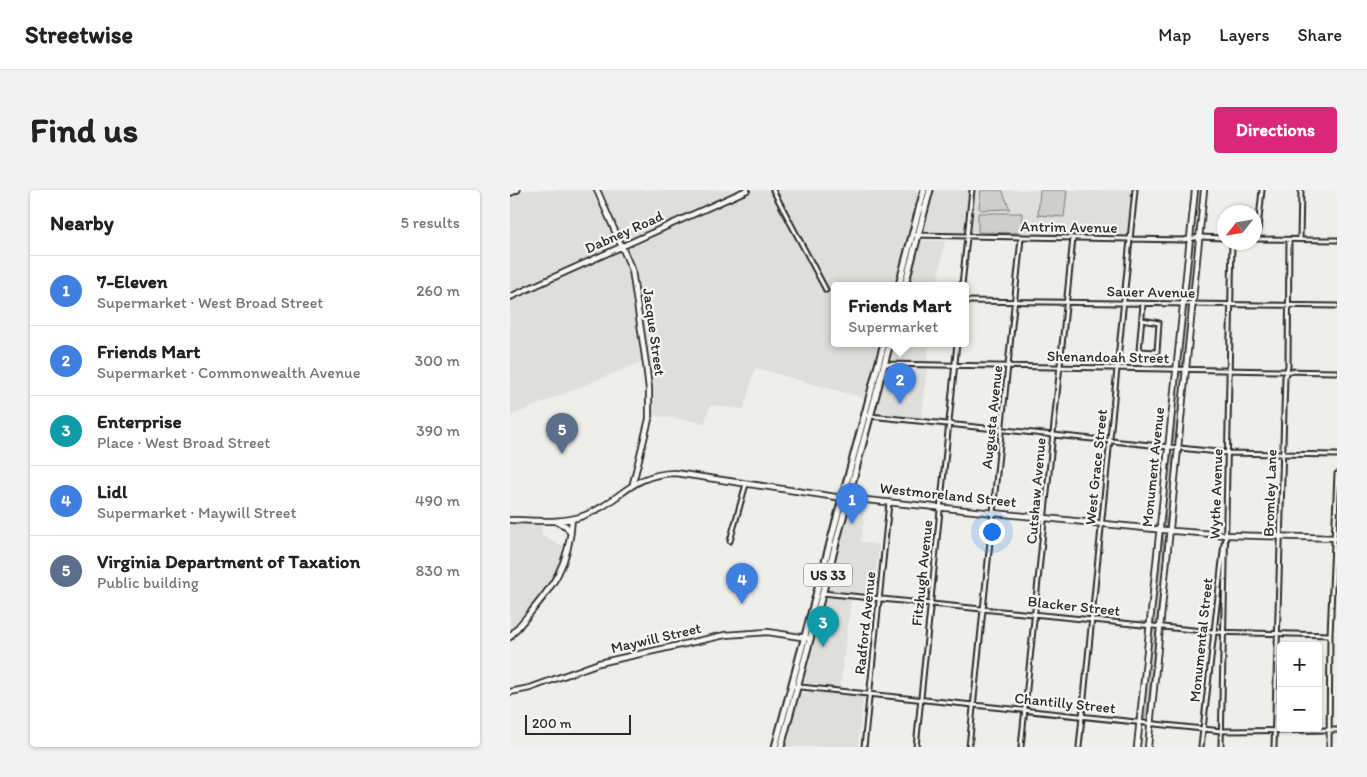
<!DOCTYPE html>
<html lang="en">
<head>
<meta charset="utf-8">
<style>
  body { margin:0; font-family:Itim,sans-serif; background:#f2f2f2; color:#222 }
  .controls { position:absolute; right:15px; bottom:15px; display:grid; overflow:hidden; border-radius:5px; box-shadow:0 1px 4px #0004 }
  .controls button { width:45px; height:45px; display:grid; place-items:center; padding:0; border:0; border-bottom:1px solid #e0e0e0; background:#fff; color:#222; font:25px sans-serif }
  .compass { position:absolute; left:707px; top:15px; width:45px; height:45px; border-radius:50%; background:#fff; box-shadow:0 1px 4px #0004; rotate:239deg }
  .scale { position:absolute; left:15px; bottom:12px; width:106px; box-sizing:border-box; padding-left:5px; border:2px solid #2b2b2b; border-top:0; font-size:14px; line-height:18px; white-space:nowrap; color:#2b2b2b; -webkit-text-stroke:4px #f6f6f2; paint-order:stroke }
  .you { position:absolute; left:481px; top:341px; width:18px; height:18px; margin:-12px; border:4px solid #fff; border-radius:50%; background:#1a73e8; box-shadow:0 0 0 8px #1a73e833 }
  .badge { display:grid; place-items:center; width:32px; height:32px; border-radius:50%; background:#db2777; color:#fff; font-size:16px; font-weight:700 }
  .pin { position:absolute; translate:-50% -41px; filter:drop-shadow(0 1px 2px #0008) }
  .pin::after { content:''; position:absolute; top:26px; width:18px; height:15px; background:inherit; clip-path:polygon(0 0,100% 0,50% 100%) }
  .popup { position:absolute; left:321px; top:92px; width:138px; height:65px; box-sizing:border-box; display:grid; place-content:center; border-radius:5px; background:#fff; filter:drop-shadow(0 1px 4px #0005); font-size:16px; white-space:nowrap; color:#767676 }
  .popup b { font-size:19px; color:#222 }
  .popup::after { content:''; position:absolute; left:50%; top:100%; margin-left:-10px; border:10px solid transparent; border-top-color:#fff }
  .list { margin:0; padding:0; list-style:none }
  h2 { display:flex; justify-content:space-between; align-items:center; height:65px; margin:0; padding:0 20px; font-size:21px }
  h2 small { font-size:16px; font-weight:400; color:#767676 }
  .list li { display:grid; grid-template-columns:32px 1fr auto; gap:15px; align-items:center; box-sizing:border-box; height:70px; padding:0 20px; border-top:1px solid #e0e0e0 }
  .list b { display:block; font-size:19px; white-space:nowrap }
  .list p { margin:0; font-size:16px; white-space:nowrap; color:#767676 }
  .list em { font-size:16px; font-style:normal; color:#767676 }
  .map { position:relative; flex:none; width:827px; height:557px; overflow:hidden; border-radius:5px }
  header { display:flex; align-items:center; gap:30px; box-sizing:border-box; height:70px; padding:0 25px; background:#fff; border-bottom:1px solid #e0e0e0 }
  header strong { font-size:24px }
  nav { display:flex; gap:28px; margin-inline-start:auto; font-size:18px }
  .intro { display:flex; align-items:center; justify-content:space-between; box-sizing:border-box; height:120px; padding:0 30px }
  h1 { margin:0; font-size:35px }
  .button { padding:12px 22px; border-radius:5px; background:#db2777; color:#fff; font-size:18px; font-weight:700 }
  main { display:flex; gap:30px; padding:0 30px }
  aside { flex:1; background:#fff; border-radius:5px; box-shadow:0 1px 4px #0004 }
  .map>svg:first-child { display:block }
  .built { fill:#dededb }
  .green { fill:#cececa; stroke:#7c7c7a }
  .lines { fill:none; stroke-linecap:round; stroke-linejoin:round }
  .minor-casing { stroke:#2b2b2b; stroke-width:7 }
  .tertiary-casing { stroke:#2b2b2b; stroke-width:8 }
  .primary-casing { stroke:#2b2b2b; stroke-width:9 }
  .minor { stroke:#f6f6f2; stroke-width:3 }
  .tertiary { stroke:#f6f6f2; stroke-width:4.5 }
  .primary { stroke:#f6f6f2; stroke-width:5 }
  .labels { text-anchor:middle; stroke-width:4.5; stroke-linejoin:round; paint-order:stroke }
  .shield { fill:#f6f6f2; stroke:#686867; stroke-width:1 }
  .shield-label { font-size:14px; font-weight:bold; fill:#2b2b2b }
  .street-label { font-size:15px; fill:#2b2b2b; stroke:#f6f6f2 }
</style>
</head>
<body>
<header>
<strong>Streetwise</strong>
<nav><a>Map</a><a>Layers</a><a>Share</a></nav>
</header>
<div class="intro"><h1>Find us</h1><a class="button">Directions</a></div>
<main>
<aside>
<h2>Nearby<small>5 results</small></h2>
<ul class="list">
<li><span class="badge" style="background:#3f7fe0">1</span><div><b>7-Eleven</b><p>Supermarket · West Broad Street</p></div><em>260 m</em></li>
<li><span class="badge" style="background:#3f7fe0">2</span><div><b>Friends Mart</b><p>Supermarket · Commonwealth Avenue</p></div><em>300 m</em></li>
<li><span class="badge" style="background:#0f9aa8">3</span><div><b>Enterprise</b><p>Place · West Broad Street</p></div><em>390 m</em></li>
<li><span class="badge" style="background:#3f7fe0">4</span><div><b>Lidl</b><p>Supermarket · Maywill Street</p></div><em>490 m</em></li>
<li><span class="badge" style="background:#5c6f8a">5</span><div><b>Virginia Department of Taxation</b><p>Public building</p></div><em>830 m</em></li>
</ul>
</aside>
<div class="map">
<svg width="827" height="557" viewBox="0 0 827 557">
  <rect width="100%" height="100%" fill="#eeeeea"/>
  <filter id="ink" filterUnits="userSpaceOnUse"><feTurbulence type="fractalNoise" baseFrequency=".02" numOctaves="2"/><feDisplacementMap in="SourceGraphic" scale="10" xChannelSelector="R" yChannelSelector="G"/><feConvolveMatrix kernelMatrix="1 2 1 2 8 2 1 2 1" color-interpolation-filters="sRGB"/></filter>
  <g filter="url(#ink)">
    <path class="built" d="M0 0H415L387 95H325V153H370L354 208 245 178 234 219 200 215 195 233 143 225 136 207 131 172 0 226Z
      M425 0H459L455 45 414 44Z
      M466 0H622L618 46 460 44Z
      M412 50 435 51 427 95H399Z
      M384 153H419L417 172 380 170Z
      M378 177H417L412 228 366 223Z
      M340 311 355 313 351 352 369 355 364 403 317 400Z
      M0 333 31 334 32 346 53 356 44 388 0 443Z
      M315 406 341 409 330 498 293 493Z
      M290 502 353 507 348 557H276Z"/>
    <path class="green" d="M471 0H492L500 19 471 20 469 18Z
      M530 0H557L554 27 528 25Z
      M468 23H512L511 43 468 42Z
      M683 55 686 58 681 108 678 109 675 108 681 56Z
      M677 119 679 123 674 174 671 176 669 173 675 120Z
      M671 184 673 188 665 252 663 251 667 185Z
      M662 263 663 287 656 336 654 312 659 264Z
      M653 344 654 365 647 429 645 432 643 430Z
      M644 441 646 443 637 526 635 528 633 526 642 442Z"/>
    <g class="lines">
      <g class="minor-casing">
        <path id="minor" d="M263 0 316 100
          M402 45 673 50 690 47 714 48
          M744 49 827 50
          M747 49 752 0
          M790 49 791 0
          M452 95 462 0
          M455 111 827 116
          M632 130 649 133 647 162 629 161 633 114
          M373 174 827 182
          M360 226 718 263 827 265
          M220 351 236 294
          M312 403 703 442 820 445
          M281 496 712 541 827 540
          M354 557 379 313
          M406 557 447 153
          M459 557 511 48
          M511 557 563 48
          M569 557 625 0
          M691 557 714 353
          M711 557 722 52
          M764 557 775 187 778 176 779 50
          M819 557 820 445 827 284"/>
      </g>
      <g class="tertiary-casing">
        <path id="tertiary" d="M87 0 122 80 136 174 139 199V229L123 293
          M0 3 7 0
          M0 107 237 0
          M0 330C24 330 50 334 73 326 110 313 119 284 165 283L326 307 664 341 716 345 827 348
          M47 332 56 336 60 342
          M0 447C33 406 59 386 62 329
          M0 502 20 498 89 473 215 445 258 442 297 448
          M627 557 685 0
          M638 557 694 0"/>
      </g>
      <g class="primary-casing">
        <path id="primary" d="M389 95 414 0
          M395 95 420 0
          M265 557 374 153
          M271 557 380 153"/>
      </g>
      <use href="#minor" class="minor"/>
      <use href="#tertiary" class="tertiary"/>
      <use href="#primary" class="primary"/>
    </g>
  </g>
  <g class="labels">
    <rect class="shield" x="294" y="373.5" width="48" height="23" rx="4"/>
    <g class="shield-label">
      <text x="318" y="390">US 33</text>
    </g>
    <g class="street-label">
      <text transform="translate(559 37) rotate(1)" y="5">Antrim Avenue</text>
      <text transform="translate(114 42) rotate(-24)" y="5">Dabney Road</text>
      <text transform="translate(641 102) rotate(1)" y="5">Sauer Avenue</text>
      <text transform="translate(144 142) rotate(82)" y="5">Jacque Street</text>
      <text transform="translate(598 167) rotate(1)" y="5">Shenandoah Street</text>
      <text transform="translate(482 227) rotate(-84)" y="5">Augusta Avenue</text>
      <text transform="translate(586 277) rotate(-84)" y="5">West Grace Street</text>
      <text transform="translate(643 277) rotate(-84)" y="5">Monument Avenue</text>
      <text transform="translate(526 301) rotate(-85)" y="5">Cutshaw Avenue</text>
      <text transform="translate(760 303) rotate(-88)" y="5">Bromley Lane</text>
      <text transform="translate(706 304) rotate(-88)" y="5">Wythe Avenue</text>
      <text transform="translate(438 305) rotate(6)" y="5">Westmoreland Street</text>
      <text transform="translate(412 383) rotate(-84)" y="5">Fitzhugh Avenue</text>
      <text transform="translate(564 416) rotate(6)" y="5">Blacker Street</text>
      <text transform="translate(355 433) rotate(-84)" y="5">Radford Avenue</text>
      <text transform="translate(146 448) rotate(-13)" y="5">Maywill Street</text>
      <text transform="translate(691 450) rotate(-84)" y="5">Monumental Street</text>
      <text transform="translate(555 513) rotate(6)" y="5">Chantilly Street</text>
    </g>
  </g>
</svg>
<div class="controls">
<button>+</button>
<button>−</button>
</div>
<svg class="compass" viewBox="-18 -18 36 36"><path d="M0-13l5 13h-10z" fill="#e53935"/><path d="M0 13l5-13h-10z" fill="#767676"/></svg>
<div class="scale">200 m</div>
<div class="you"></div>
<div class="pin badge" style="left:342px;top:334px;background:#3f7fe0">1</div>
<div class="pin badge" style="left:390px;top:214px;background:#3f7fe0">2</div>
<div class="popup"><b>Friends Mart</b>Supermarket</div>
<div class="pin badge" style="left:313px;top:457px;background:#0f9aa8">3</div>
<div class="pin badge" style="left:232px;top:414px;background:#3f7fe0">4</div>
<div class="pin badge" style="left:52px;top:264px;background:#5c6f8a">5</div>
</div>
</main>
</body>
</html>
